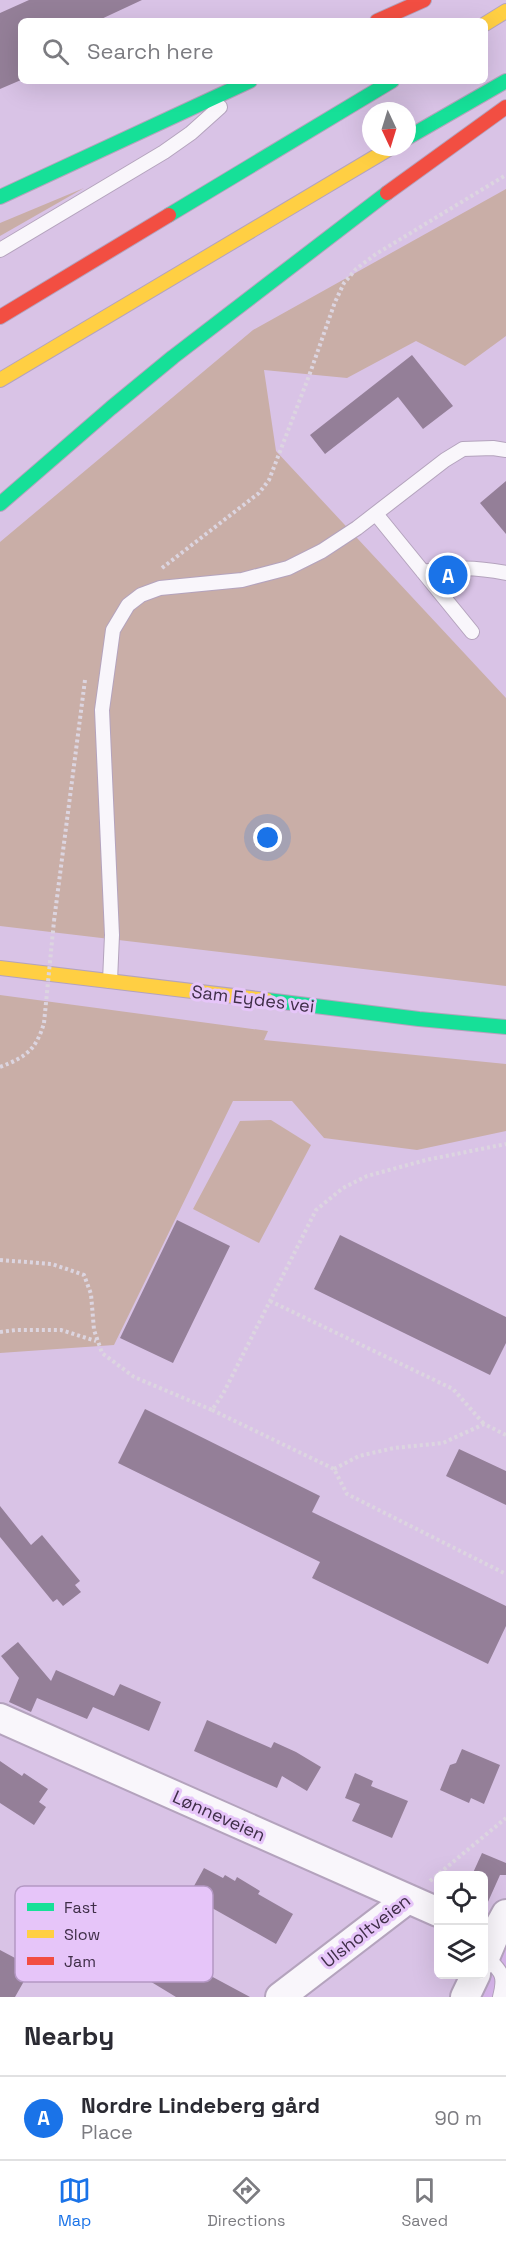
<!DOCTYPE html>
<html lang="en">
<head>
<meta charset="utf-8">
<style>
  body { margin:0; font-family:"Space Grotesk",sans-serif; background:#f2f2f3; color:#2b2b33 }
  .controls { position:absolute; right:18px; bottom:18px; display:grid; overflow:hidden; border-radius:9px; box-shadow:0 6px 24px #0002 }
  .controls button { width:54px; height:54px; display:grid; place-items:center; padding:0; border:0; border-bottom:2px solid #e1e1e2; background:#fff; color:#2b2b33; font:30px sans-serif }
  .compass { position:absolute; left:362px; top:102px; width:54px; height:54px; border-radius:50%; background:#fff; box-shadow:0 6px 24px #0002; rotate:176deg }
  .you { position:absolute; left:268px; top:838px; width:21px; height:21px; margin:-15px; border:4px solid #fff; border-radius:50%; background:#1a73e8; box-shadow:0 0 0 9px #1a73e833 }
  .badge { display:grid; place-items:center; width:39px; height:39px; border-radius:50%; background:#1a73e8; color:#fff; font-size:20px; font-weight:700 }
  .pin { position:absolute; translate:-50% -50%; border:3px solid #fff; box-shadow:0 2px 6px #0006 }
  .list { margin:0; padding:0; list-style:none }
  h2 { display:flex; justify-content:space-between; align-items:center; height:78px; margin:0; padding:0 24px; font-size:26px }
  h2 small { font-size:20px; font-weight:400; color:#7c7c81 }
  .list li { display:grid; grid-template-columns:39px 1fr auto; gap:18px; align-items:center; box-sizing:border-box; height:84px; padding:0 24px; border-top:2px solid #e1e1e2 }
  .list b { display:block; font-size:22px; white-space:nowrap }
  .list p { margin:0; font-size:20px; white-space:nowrap; color:#7c7c81 }
  .list em { font-size:20px; font-style:normal; color:#7c7c81 }
  .icon { flex:none; width:33px; height:33px; fill:none; stroke:currentColor; stroke-width:2; stroke-linecap:round; stroke-linejoin:round }
  .map { position:relative; flex:none; width:506px; height:1997px; overflow:hidden }
  .search { position:absolute; background:#fff; box-shadow:0 6px 24px #0002; left:18px; right:18px; top:18px; height:66px; display:flex; align-items:center; gap:15px; box-sizing:border-box; padding:0 21px; border-radius:9px; color:#7c7c81; font-size:22px }
  .sheet { height:162px; background:#fff }
  nav { display:flex; justify-content:space-around; align-items:center; box-sizing:border-box; height:84px; border-top:2px solid #e1e1e2; background:#fff; font-size:16px; color:#7c7c81 }
  nav a { display:grid; justify-items:center; gap:3px }
  nav .on { color:#1a73e8 }
  .map>svg:first-child { display:block }
  .built { fill:#d6b4ea }
  .green { fill:#c9aea7 }
  .building { fill:#947f98 }
  .lines { fill:none; stroke-linecap:round; stroke-linejoin:round }
  .lane-casing { stroke:#b4a3bd; stroke-width:16 }
  .street-casing { stroke:#b4a3bd; stroke-width:32 }
  .fast-casing { stroke:#b4a3bd; stroke-width:16 }
  .slow-casing { stroke:#b4a3bd; stroke-width:16 }
  .jam-casing { stroke:#b4a3bd; stroke-width:16 }
  .path { stroke:#dcd5e0; stroke-width:4; stroke-dasharray:3 3; stroke-linecap:butt }
  .lane { stroke:#f9f6fb; stroke-width:14 }
  .street { stroke:#f9f6fb; stroke-width:28 }
  .fast { stroke:#16e098; stroke-width:14 }
  .slow { stroke:#ffcf43; stroke-width:14 }
  .jam { stroke:#f24e42; stroke-width:14 }
  .path-bridge { stroke:#dcd5e0; stroke-width:4; stroke-dasharray:3 3; stroke-linecap:butt }
  .labels { text-anchor:middle; stroke-width:6; stroke-linejoin:round; paint-order:stroke }
  .street-label { font-size:18px; fill:#3f2e48; stroke:#e6c5f9 }
  .key { fill:#e6c5f9; stroke:#b498c4; stroke-width:1.5 }
  .key-label { font-size:16px; fill:#3f2e48 }
</style>
</head>
<body>
<div class="map">
<svg width="506" height="1997" viewBox="0 0 506 1997">
  <rect width="100%" height="100%" fill="#d9c3e6"/>
  <path class="built" d="M506 1949V1997H479L480 1995Z"/>
  <path class="green" d="M84 188 0 236V223Z
    M506 189V336L465 366 416 341 347 378 264 370 276 451 506 698V986L0 926V542L253 330Z
    M0 995 268 1031 264 1040 506 1064V1131L417 1150 324 1138 292 1101H233L114 1345 0 1353Z
    M271 1120 311 1145 259 1243 193 1209 240 1121Z"/>
  <path class="building" d="M29 0H142L97 21H21V80L0 89V13Z
    M412 355 453 406 423 429 398 397 325 454 310 435Z
    M506 481V534L480 503Z
    M177 1220 230 1246 173 1363 120 1338Z
    M340 1235 506 1317V1343L490 1375 314 1289Z
    M145 1409 320 1496 312 1512 506 1606V1626L488 1664 312 1578 320 1562 118 1463Z
    M459 1449 506 1471V1505L446 1476Z
    M0 1506 31 1545 42 1535 80 1581 75 1585 81 1592 63 1606 57 1599 53 1602 0 1537Z
    M18 1642 51 1681 56 1670 114 1696 120 1684 161 1702 149 1731 93 1707 87 1719 37 1698 31 1712 9 1702 19 1678 1 1656Z
    M207 1720 271 1748 274 1742 296 1752 321 1767 307 1791 282 1776 277 1788 194 1751Z
    M462 1749 500 1765 484 1804 471 1798 469 1803 440 1790 450 1765 456 1763Z
    M0 1761 22 1776 24 1773 48 1789 39 1802 46 1807 34 1825 0 1803Z
    M355 1773 373 1781 371 1786 408 1801 392 1838 352 1821 360 1804 345 1798Z
    M482 1853 506 1863V1875H500L483 1913V1875H472Z
    M204 1868 223 1878 225 1875 235 1881 237 1877 260 1891 258 1894 293 1914 276 1944 189 1895Z
    M0 1950 32 1967 15 1997H0Z
    M159 1960 168 1966 172 1960 206 1979 209 1975 250 1997H176L148 1980Z"/>
  <g class="lines">
    <g class="lane-casing">
      <path id="lane" d="M0 250 164 152 191 133 220 107
        M376 514 472 632
        M423 572C454 567 475 567 506 573
        M110 981 112 935 102 710 113 630 128 605 141 595 160 588 242 580 288 568 322 551 357 528 445 460 463 449 493 448 506 450
        M486 1956C501 1972 506 1974 500 1997"/>
    </g>
    <g class="street-casing">
      <path id="street" d="M0 1718 438 1912
        M484 1960 495 1934 506 1914
        M280 1997 408 1899
        M465 1997 476 1974"/>
    </g>
    <g class="fast-casing">
      <path id="fast" d="M407 138 506 81
        M0 197 250 81
        M169 215 392 81
        M0 504 111 408 173 357 387 193
        M267 1000 419 1019 506 1027"/>
    </g>
    <g class="slow-casing">
      <path id="slow" d="M485 24 506 11
        M0 380 392 147
        M0 968 267 1000"/>
    </g>
    <g class="jam-casing">
      <path id="jam" d="M377 21 424 0
        M387 193 506 107
        M0 317 169 215"/>
    </g>
    <path class="path" d="M162 568 259 493 269 480 309 376 335 302 344 283 356 269 376 254 506 175
      M54 921 85 680
      M0 1067C26 1057 36 1050 44 1023
      M0 1260 52 1264 84 1275 91 1294 94 1330 102 1353 134 1377 212 1410 223 1394 316 1210 343 1188 367 1176 426 1160 506 1144
      M270 1301 453 1389 484 1424
      M0 1332 16 1330H61L96 1341
      M212 1410 334 1469 347 1494 506 1574
      M334 1469 359 1456 394 1448 443 1443 484 1424 506 1435
      M430 1881 506 1818"/>
    <use href="#lane" class="lane"/>
    <use href="#street" class="street"/>
    <use href="#fast" class="fast"/>
    <use href="#slow" class="slow"/>
    <use href="#jam" class="jam"/>
    <path class="path-bridge" d="M44 1023 54 921"/>
  </g>
  <g class="labels">
    <g class="street-label">
      <text transform="translate(253 999) rotate(7)" y="6">Sam Eydes vei</text>
      <text transform="translate(219 1816) rotate(24)" y="6">Lønneveien</text>
      <text transform="translate(366 1931) rotate(-38)" y="6">Ulsholtveien</text>
    </g>
  </g>
  <rect x="15" y="1886" width="198" height="96" rx="9" class="key"/>
  <rect x="27" y="1903" width="27" height="8" fill="#16e098"/>
  <rect x="27" y="1930" width="27" height="8" fill="#ffcf43"/>
  <rect x="27" y="1957" width="27" height="8" fill="#f24e42"/>
  <g class="key-label">
    <text x="64" y="1913">Fast</text>
    <text x="64" y="1940">Slow</text>
    <text x="64" y="1967">Jam</text>
  </g>
</svg>
<div class="controls">
<button><svg class="icon" aria-label="locate" viewBox="0 0 24 24"><circle cx="12" cy="12" r="6"/><path d="M12 2v4M12 18v4M2 12h4M18 12h4"/></svg></button>
<button><svg class="icon" aria-label="layers" viewBox="0 0 24 24"><path d="M12 4l9 5-9 5-9-5zM3 14l9 5 9-5"/></svg></button>
</div>
<svg class="compass" viewBox="-18 -18 36 36"><path d="M0-13l5 13h-10z" fill="#e53935"/><path d="M0 13l5-13h-10z" fill="#7c7c81"/></svg>
<div class="you"></div>
<div class="pin badge" style="left:448px;top:575px">A</div>
<div class="search"><svg class="icon" aria-label="search" viewBox="0 0 24 24"><circle cx="10" cy="10" r="6"/><path d="M15 15l6 6"/></svg>Search here</div>
</div>
<section class="sheet">
<h2>Nearby<small></small></h2>
<ul class="list">
<li><span class="badge">A</span><div><b>Nordre Lindeberg gård</b><p>Place</p></div><em>90 m</em></li>
</ul>
</section>
<nav>
<a class="on"><svg class="icon" aria-label="map" viewBox="0 0 24 24"><path d="M3 6l6-2 6 2 6-2v14l-6 2-6-2-6 2zM9 4v14M15 6v14"/></svg>Map</a>
<a><svg class="icon" aria-label="directions" viewBox="0 0 24 24"><path d="M12 3l9 9-9 9-9-9zM9 14v-3h6M13 9l2 2-2 2"/></svg>Directions</a>
<a><svg class="icon" aria-label="saved" viewBox="0 0 24 24"><path d="M7 4h10v16l-5-4-5 4z"/></svg>Saved</a>
</nav>
</body>
</html>
